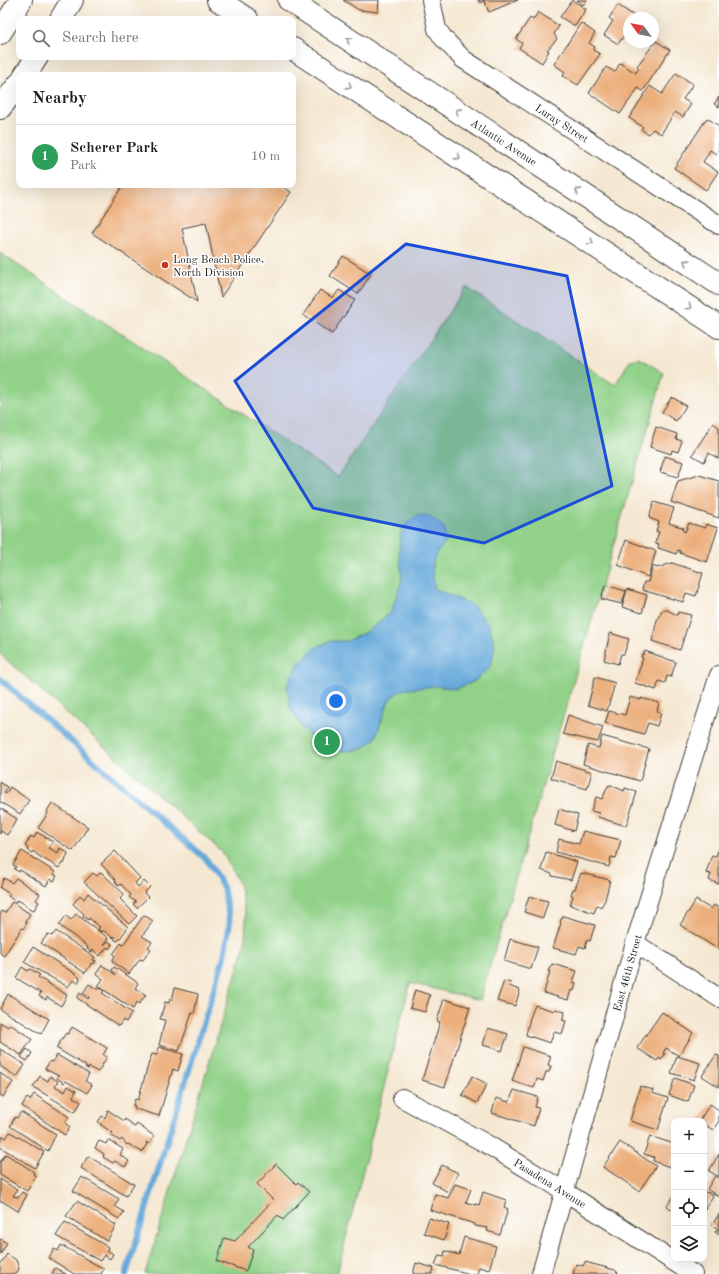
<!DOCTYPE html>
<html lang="en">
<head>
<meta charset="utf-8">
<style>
  body { margin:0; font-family:"Old Standard TT",serif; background:#f6f6f6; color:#222 }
  .controls { position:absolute; right:12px; bottom:12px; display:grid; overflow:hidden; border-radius:8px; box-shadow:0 4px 16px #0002 }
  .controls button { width:36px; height:36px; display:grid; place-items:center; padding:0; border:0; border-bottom:1px solid #e0e0e0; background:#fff; color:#222; font:20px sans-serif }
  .compass { position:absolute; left:623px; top:12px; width:36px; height:36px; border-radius:50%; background:#fff; box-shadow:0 4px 16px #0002; rotate:303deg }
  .you { position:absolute; left:336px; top:701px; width:14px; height:14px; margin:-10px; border:3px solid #fff; border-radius:50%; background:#1a73e8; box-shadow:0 0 0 6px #1a73e833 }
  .badge { display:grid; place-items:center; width:26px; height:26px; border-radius:50%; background:#d93025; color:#fff; font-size:13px; font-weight:700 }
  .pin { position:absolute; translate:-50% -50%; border:2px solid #fff; box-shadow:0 1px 4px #0006 }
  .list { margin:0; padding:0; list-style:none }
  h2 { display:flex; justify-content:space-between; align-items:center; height:52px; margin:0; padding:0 16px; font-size:17px }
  h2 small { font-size:13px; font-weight:400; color:#767676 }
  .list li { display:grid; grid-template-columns:26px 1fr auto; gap:12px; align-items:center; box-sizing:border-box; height:64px; padding:0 16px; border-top:1px solid #e0e0e0 }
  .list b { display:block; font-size:15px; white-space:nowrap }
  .list p { margin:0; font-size:13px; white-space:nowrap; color:#767676 }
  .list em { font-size:13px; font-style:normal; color:#767676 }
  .icon { flex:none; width:22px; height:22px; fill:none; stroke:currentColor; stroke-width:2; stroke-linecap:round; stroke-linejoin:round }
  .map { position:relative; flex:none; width:719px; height:1274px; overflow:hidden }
  .search { position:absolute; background:#fff; box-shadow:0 4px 16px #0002; left:16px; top:16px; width:280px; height:44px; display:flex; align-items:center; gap:10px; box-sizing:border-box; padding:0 14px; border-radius:8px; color:#767676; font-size:15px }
  .panel { position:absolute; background:#fff; box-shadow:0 4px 16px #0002; left:16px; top:72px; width:280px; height:116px; border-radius:8px }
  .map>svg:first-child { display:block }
  .green { fill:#91d188; stroke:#567652 }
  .water { fill:#65a9da; stroke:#40627b }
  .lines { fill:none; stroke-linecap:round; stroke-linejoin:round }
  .stream { stroke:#65a9da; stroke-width:6 }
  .building { fill:#ecaf7b }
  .street-casing { stroke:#3d3b37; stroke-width:20 }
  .secondary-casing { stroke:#3d3b37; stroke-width:24 }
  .primary-casing { stroke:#3d3b37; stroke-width:24 }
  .street { stroke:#fff; stroke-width:18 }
  .secondary { stroke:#fff; stroke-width:22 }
  .primary { stroke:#fff; stroke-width:22 }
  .oneway { stroke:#999 }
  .marked { fill:#1d4ed8; fill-opacity:0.2; stroke:#1d4ed8; stroke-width:3; stroke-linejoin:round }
  .poi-dot { fill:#c8321e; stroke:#fff; stroke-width:1.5 }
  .labels { text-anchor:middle; stroke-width:3; stroke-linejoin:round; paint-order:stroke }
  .street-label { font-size:11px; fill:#1c1c1c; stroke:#fff }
  .poi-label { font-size:11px; fill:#1c1c1c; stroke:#fff; text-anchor:start }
</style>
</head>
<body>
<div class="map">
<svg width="719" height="1274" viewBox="0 0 719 1274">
  <rect width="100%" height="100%" fill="#fff"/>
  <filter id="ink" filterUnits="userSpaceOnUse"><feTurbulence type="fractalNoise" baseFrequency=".025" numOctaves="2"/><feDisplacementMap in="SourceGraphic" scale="8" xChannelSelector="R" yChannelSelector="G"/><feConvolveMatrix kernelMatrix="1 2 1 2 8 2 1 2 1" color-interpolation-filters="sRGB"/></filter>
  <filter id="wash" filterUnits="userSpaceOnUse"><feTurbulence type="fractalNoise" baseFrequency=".012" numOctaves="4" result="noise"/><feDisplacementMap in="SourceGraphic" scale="16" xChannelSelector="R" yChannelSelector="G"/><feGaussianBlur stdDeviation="0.9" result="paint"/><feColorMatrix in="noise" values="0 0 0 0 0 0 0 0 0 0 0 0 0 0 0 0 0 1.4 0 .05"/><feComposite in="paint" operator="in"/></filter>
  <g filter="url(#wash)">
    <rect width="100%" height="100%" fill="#f5e8d2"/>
    <path class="green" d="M0 253 338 477 466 287 615 385 630 360 639 358 664 373 480 1000 410 983 337 1274H145L245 944 246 916 239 883 222 852 0 654Z"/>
    <path class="water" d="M418 515 430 517 444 527 446 542C430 558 431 568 435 589L473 605 489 625 495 646 491 666 475 681 456 689 435 686 401 690 389 700 375 739 363 749 344 751 324 747 303 730 290 707 287 685 298 664 314 648 330 641H347L368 631 391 612 402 579 399 552 401 532 407 523Z"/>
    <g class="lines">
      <path class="stream" d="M0 679 207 860 223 887 230 922 224 957 126 1274"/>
    </g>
    <g id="blocks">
      <path class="building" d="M343 0H379L378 12 359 10Z
        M478 0H518L489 12 484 1 480 3Z
        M572 0 586 9 575 26 560 17Z
        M577 0H587L583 5Z
        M618 5 637 18H629V29L618 44 604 35 613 21 609 18Z
        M538 12 559 26 554 34 557 39 547 50 549 51 542 63 519 48 522 43 516 39 530 18 533 20Z
        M581 23 595 33 589 43 595 47 593 50 600 54 578 85 563 76 565 72 554 64Z
        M656 41 670 50 643 91 638 88 620 114 589 93 606 67 615 72 620 63 636 73 639 68 637 66Z
        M676 73 693 84 683 99 691 104 683 117 675 112 661 134 653 129 648 134 641 129 643 127 629 118 650 86 662 94Z
        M719 97V107L714 104Z
        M707 118 719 126V149L716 154 710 150 703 162 718 172 706 190 674 168Z
        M123 185H280L291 192 221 297 206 223 182 228 197 302 92 233Z
        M343 256 371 274 358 294 330 276Z
        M320 290 333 298 339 290 355 300 332 334 303 315Z
        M672 397 686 406 676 421 662 412Z
        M713 423 719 427V459L709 453 704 462 692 455Z
        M656 427 677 434 676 439 682 441 678 452 672 450 671 454 650 447Z
        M665 456 683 462 678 477 660 472Z
        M699 475 719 481V518L671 502 678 481Z
        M654 502 674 508 669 523 684 528 683 531 685 532 689 523 705 528 706 524 718 528 707 562 680 553V551L678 550 676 554 658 548 659 544 655 543 659 532 656 531 659 522 649 518Z
        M626 540 656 551 648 577 618 565Z
        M672 563 703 573 696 596 686 593 683 602 642 590 644 582H648L653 566 657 568Z
        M605 585 626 591 622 604 601 599Z
        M627 589 647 595 642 613 622 607Z
        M665 609 677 615 678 612 691 615 680 650 652 641 657 620 662 610Z
        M610 633 629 639 624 654H621L618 664 604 660Z
        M645 651 676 662 671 677 667 676 665 683 659 681 656 690 635 683 643 658 641 657 642 654 643 655Z
        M595 677 615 683 607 711 588 705Z
        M630 697 641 700V698L659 703 657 712 661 713 657 726 648 723 644 734 605 723 609 711 625 715Z
        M568 715 603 727 598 742 563 734Z
        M602 736 649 749 640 781 583 764 588 745 599 748Z
        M556 761 592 772 587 789 551 778Z
        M0 782 7 787 4 793 6 794 10 787 29 800 20 814 0 802Z
        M611 785 624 791 625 788 637 792 626 826 598 817 599 813 591 811 596 797 602 799 608 786Z
        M52 803 88 827 73 851 38 828 48 813 47 811Z
        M0 808 17 819 7 835 1 831 0 834Z
        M559 809 578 815 574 831 555 825Z
        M583 831 621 840 616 858 611 857 609 867 556 852 559 839 579 844Z
        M37 832 53 842 49 848 58 853 60 848 68 853 64 864 62 863 59 868 39 856 33 851 32 853 27 850 28 848 25 846 31 836 34 838Z
        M719 848V884L709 880 711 874 706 873 712 855 716 856Z
        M22 851 55 872 54 874 57 876 54 881 50 879 46 886 20 870 19 872 14 869 16 867 13 865Z
        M115 851 140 878 135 883 138 887 144 881 150 887 144 893 148 897 137 908 133 904 136 902 129 897 131 895 121 884 119 886 115 881 116 880 101 864Z
        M546 852 577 862 571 880 552 876V874L541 870Z
        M101 872 124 894 120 899 137 916 129 924 84 882 93 873 97 876Z
        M581 873 610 880 605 900 601 907 597 905 594 913 570 905 573 896 571 895 573 889H575Z
        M4 878 12 883 16 878 40 894 36 900 39 902 34 910 25 906 26 905 18 900 16 902 8 896 10 894 0 888Z
        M88 893 128 927 119 940 117 941 114 939 116 937 114 936 113 938 103 930 101 932 98 929 100 927 89 918 88 920 83 916 84 914 73 904 80 895 84 899Z
        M529 896 548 901 543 918 524 912Z
        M696 900 711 909 714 905 719 908V950L680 925Z
        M12 902 30 914 25 922 27 923 23 929 22 928 4 956 0 953V915L2 911 5 913Z
        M76 914 108 938 104 945 108 941 112 944 109 949 107 947 100 956 93 950 91 952 87 949 88 947 59 925 66 916 71 920Z
        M144 915 153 921 142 936 152 942 148 947 151 949 143 960 140 959 129 974 112 961 115 956 113 954 121 943 123 945Z
        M563 916 595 925 590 941 587 940 585 948 579 946 576 954 553 948 561 923 560 922 561 919H562Z
        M56 931 95 957 93 960 96 961 94 964 92 963 85 973 41 943 48 934 52 936Z
        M510 939 538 947 531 969 504 961Z
        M33 947 74 973 80 978 78 983 73 980 68 987 24 962Z
        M552 964 577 971 573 982 576 983 574 991 571 990 568 1000 544 993 550 971H548Z
        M102 965 116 975 112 970 114 967 119 970 138 983 135 988 146 995 139 1004 137 1002 133 1009 98 986 103 979 96 974Z
        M22 967 28 971 30 969 40 975 38 977 67 995 61 1006 47 997 46 1000 39 996 41 993 16 978Z
        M504 981 511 983 509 986 520 990 515 1006 497 1001Z
        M89 984 98 990 100 988 104 991 102 993 132 1013 126 1022 123 1020 119 1026 77 998 80 993 88 999 89 997 83 993Z
        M175 988 198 994 194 1014 192 1013 179 1051 159 1045 165 1020 160 1019 165 1002 169 1003 170 999 172 1000Z
        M415 990 430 995 425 1012 410 1008Z
        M8 994 49 1019 41 1034 0 1009Z
        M444 999 470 1007 445 1087 422 1080 440 1022 437 1021Z
        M535 1005 554 1011 555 1009 565 1012 562 1020 566 1021 562 1034 554 1032 550 1043 526 1035 530 1018Z
        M662 1012 693 1033 679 1056 666 1048 663 1053 665 1054 661 1060 659 1058 657 1061 637 1048Z
        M0 1022 8 1027 10 1024 32 1039 21 1055 0 1042Z
        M72 1027 107 1048 103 1055 107 1057 98 1072 89 1067 88 1069 85 1067 86 1066 56 1048 66 1033 68 1034Z
        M488 1028 508 1034 502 1051 483 1045Z
        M159 1047 183 1054 178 1071 173 1069 159 1116 135 1109V1106H133L135 1099 138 1100 149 1062 152 1054 157 1055Z
        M523 1047 551 1056 548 1065 551 1066 549 1072H546L543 1081 537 1079 534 1088 512 1081Z
        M0 1049 25 1065 17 1077 0 1066Z
        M27 1049 32 1053 27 1061 21 1057Z
        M57 1055 89 1074 85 1081 92 1085 87 1093 66 1081 64 1083 57 1078 59 1076 45 1069 50 1061 53 1062Z
        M716 1055 719 1056V1087L702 1076Z
        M677 1056 700 1063 694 1080 671 1073Z
        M0 1073 13 1082 3 1097 0 1095Z
        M40 1076 48 1081 50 1076 58 1081 55 1086 65 1092 68 1086 76 1091 73 1097 81 1102 75 1112 33 1087Z
        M472 1076 487 1084 477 1103 462 1095Z
        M675 1078 694 1085 688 1102 669 1095Z
        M640 1086 653 1090 652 1093 668 1098 658 1130 630 1121Z
        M514 1090 538 1097 535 1107 539 1108 534 1126 492 1113 496 1098 509 1102Z
        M34 1094 69 1117 65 1123 70 1127 65 1135 22 1106 27 1098 30 1100Z
        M710 1104 719 1110V1121L713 1130 704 1124V1121H699Z
        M108 1110 124 1121 125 1119 131 1123V1125L135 1127 137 1124 154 1136 149 1144 146 1142 147 1144 142 1152 128 1144 127 1145 122 1139 120 1141 111 1135 113 1133 101 1125V1124L98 1122 102 1116 105 1118Z
        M21 1112 56 1134 48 1151 10 1126 15 1117 17 1118Z
        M10 1132 44 1152 35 1168 0 1147V1141L3 1136 6 1138Z
        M650 1136 674 1144V1155L670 1167 653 1161 654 1157 644 1154Z
        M108 1140 123 1149 120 1155 129 1161 125 1167 115 1161 113 1163 103 1157 104 1154 95 1148 99 1141 106 1144Z
        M620 1142 656 1166 639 1191 603 1167Z
        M6 1154 34 1172 33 1174 36 1176 27 1191 0 1175V1162Z
        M719 1154V1177L709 1171Z
        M88 1156 134 1184 126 1196 81 1168Z
        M276 1164 296 1184 298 1182 309 1192 283 1220 278 1215 248 1247 253 1250 246 1271 217 1261 224 1238 235 1241 273 1200 257 1184Z
        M442 1165 458 1173 448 1192 432 1183Z
        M715 1176 719 1179V1197L707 1189Z
        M82 1177 119 1199 115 1206 124 1212 119 1219 73 1191Z
        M0 1179 17 1190 13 1196 19 1197 22 1192 27 1195 18 1211 2 1201 0 1202Z
        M455 1184 471 1189 466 1202 475 1205V1204L479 1205 483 1192 506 1200 504 1207 508 1209 500 1235 487 1231 488 1228 475 1226V1224L430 1210 435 1194 448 1198Z
        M704 1191 707 1193 708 1192 713 1196 704 1210Z
        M674 1195V1211L667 1206Z
        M77 1201 116 1225 107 1241 66 1216Z
        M719 1214V1235L715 1232 718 1229 712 1225Z
        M429 1218 449 1224 444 1240 424 1233Z
        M65 1222 108 1247 107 1250 113 1254 110 1259 104 1255 100 1261 56 1236Z
        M464 1237 496 1246 489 1270 479 1267 477 1274H471L435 1265 439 1255 444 1256 445 1251 459 1255Z
        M0 1239 7 1243 0 1255Z
        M61 1245 104 1269 101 1274H74L49 1258 54 1249 58 1251Z
        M7 1254 16 1260 19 1269 16 1274H0V1265Z
        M585 1262 615 1270 619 1274H573L576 1264 583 1266Z
        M416 1263 434 1268 432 1274H413Z
        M55 1268 66 1274H52Z"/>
    </g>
  </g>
  <g filter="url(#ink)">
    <use href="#blocks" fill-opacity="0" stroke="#3d3b37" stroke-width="1"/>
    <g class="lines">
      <g class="street-casing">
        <path id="street" d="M431 0 437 29 444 39 463 59 719 225
          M635 943 719 998
          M402 1098 485 1143 564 1191 693 1274
          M541 1274 635 943 719 675"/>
      </g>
      <g class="secondary-casing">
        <path id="secondary" d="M218 0 247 19
          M289 0 719 284
          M293 49 719 327"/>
      </g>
      <g class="primary-casing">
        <path id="primary" d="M61 19 72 0
          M0 33 21 0
          M25 75 37 57
          M0 108 19 84"/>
      </g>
      <use href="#street" class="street"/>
      <use href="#secondary" class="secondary"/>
      <use href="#primary" class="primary"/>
    </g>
    <defs><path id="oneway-chevron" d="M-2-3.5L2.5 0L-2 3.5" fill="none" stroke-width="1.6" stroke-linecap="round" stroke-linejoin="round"/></defs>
    <g class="oneway">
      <use href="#oneway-chevron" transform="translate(349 40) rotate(-147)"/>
      <use href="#oneway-chevron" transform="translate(349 86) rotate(33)"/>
      <use href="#oneway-chevron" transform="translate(458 111) rotate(-147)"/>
      <use href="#oneway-chevron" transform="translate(458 157) rotate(33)"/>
      <use href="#oneway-chevron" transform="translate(578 191) rotate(-147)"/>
      <use href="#oneway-chevron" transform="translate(591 242) rotate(33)"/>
      <use href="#oneway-chevron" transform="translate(686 262) rotate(-147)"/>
      <use href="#oneway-chevron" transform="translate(689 307) rotate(34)"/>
    </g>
  </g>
  <path class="marked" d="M406 244 567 276 612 486 484 543 313 508 235 381Z"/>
  <circle class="poi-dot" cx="165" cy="265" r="4"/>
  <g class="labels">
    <g class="street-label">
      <text transform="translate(562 123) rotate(33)" y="4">Luray Street</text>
      <text transform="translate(504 142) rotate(33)" y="4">Atlantic Avenue</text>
      <text transform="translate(627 973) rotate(-74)" y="4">East 46th Street</text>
      <text transform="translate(550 1183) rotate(32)" y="4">Pasadena Avenue</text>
    </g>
    <g class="poi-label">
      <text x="173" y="263">Long Beach Police,<tspan x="173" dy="13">North Division</tspan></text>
    </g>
  </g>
</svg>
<div class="controls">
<button>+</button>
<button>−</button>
<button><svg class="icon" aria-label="locate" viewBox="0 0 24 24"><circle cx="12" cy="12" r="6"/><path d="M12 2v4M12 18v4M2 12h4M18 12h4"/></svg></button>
<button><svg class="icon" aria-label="layers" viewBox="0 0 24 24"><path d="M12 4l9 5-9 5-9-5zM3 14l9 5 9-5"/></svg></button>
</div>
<svg class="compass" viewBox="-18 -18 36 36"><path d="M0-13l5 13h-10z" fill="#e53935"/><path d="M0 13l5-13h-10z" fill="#767676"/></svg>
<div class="you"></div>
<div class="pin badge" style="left:327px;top:742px;background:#2e9e5b">1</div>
<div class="search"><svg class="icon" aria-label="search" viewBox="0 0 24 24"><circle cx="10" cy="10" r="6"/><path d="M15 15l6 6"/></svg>Search here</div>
<section class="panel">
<h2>Nearby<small></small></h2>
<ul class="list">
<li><span class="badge" style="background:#2e9e5b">1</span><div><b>Scherer Park</b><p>Park</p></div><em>10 m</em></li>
</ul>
</section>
</div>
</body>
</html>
